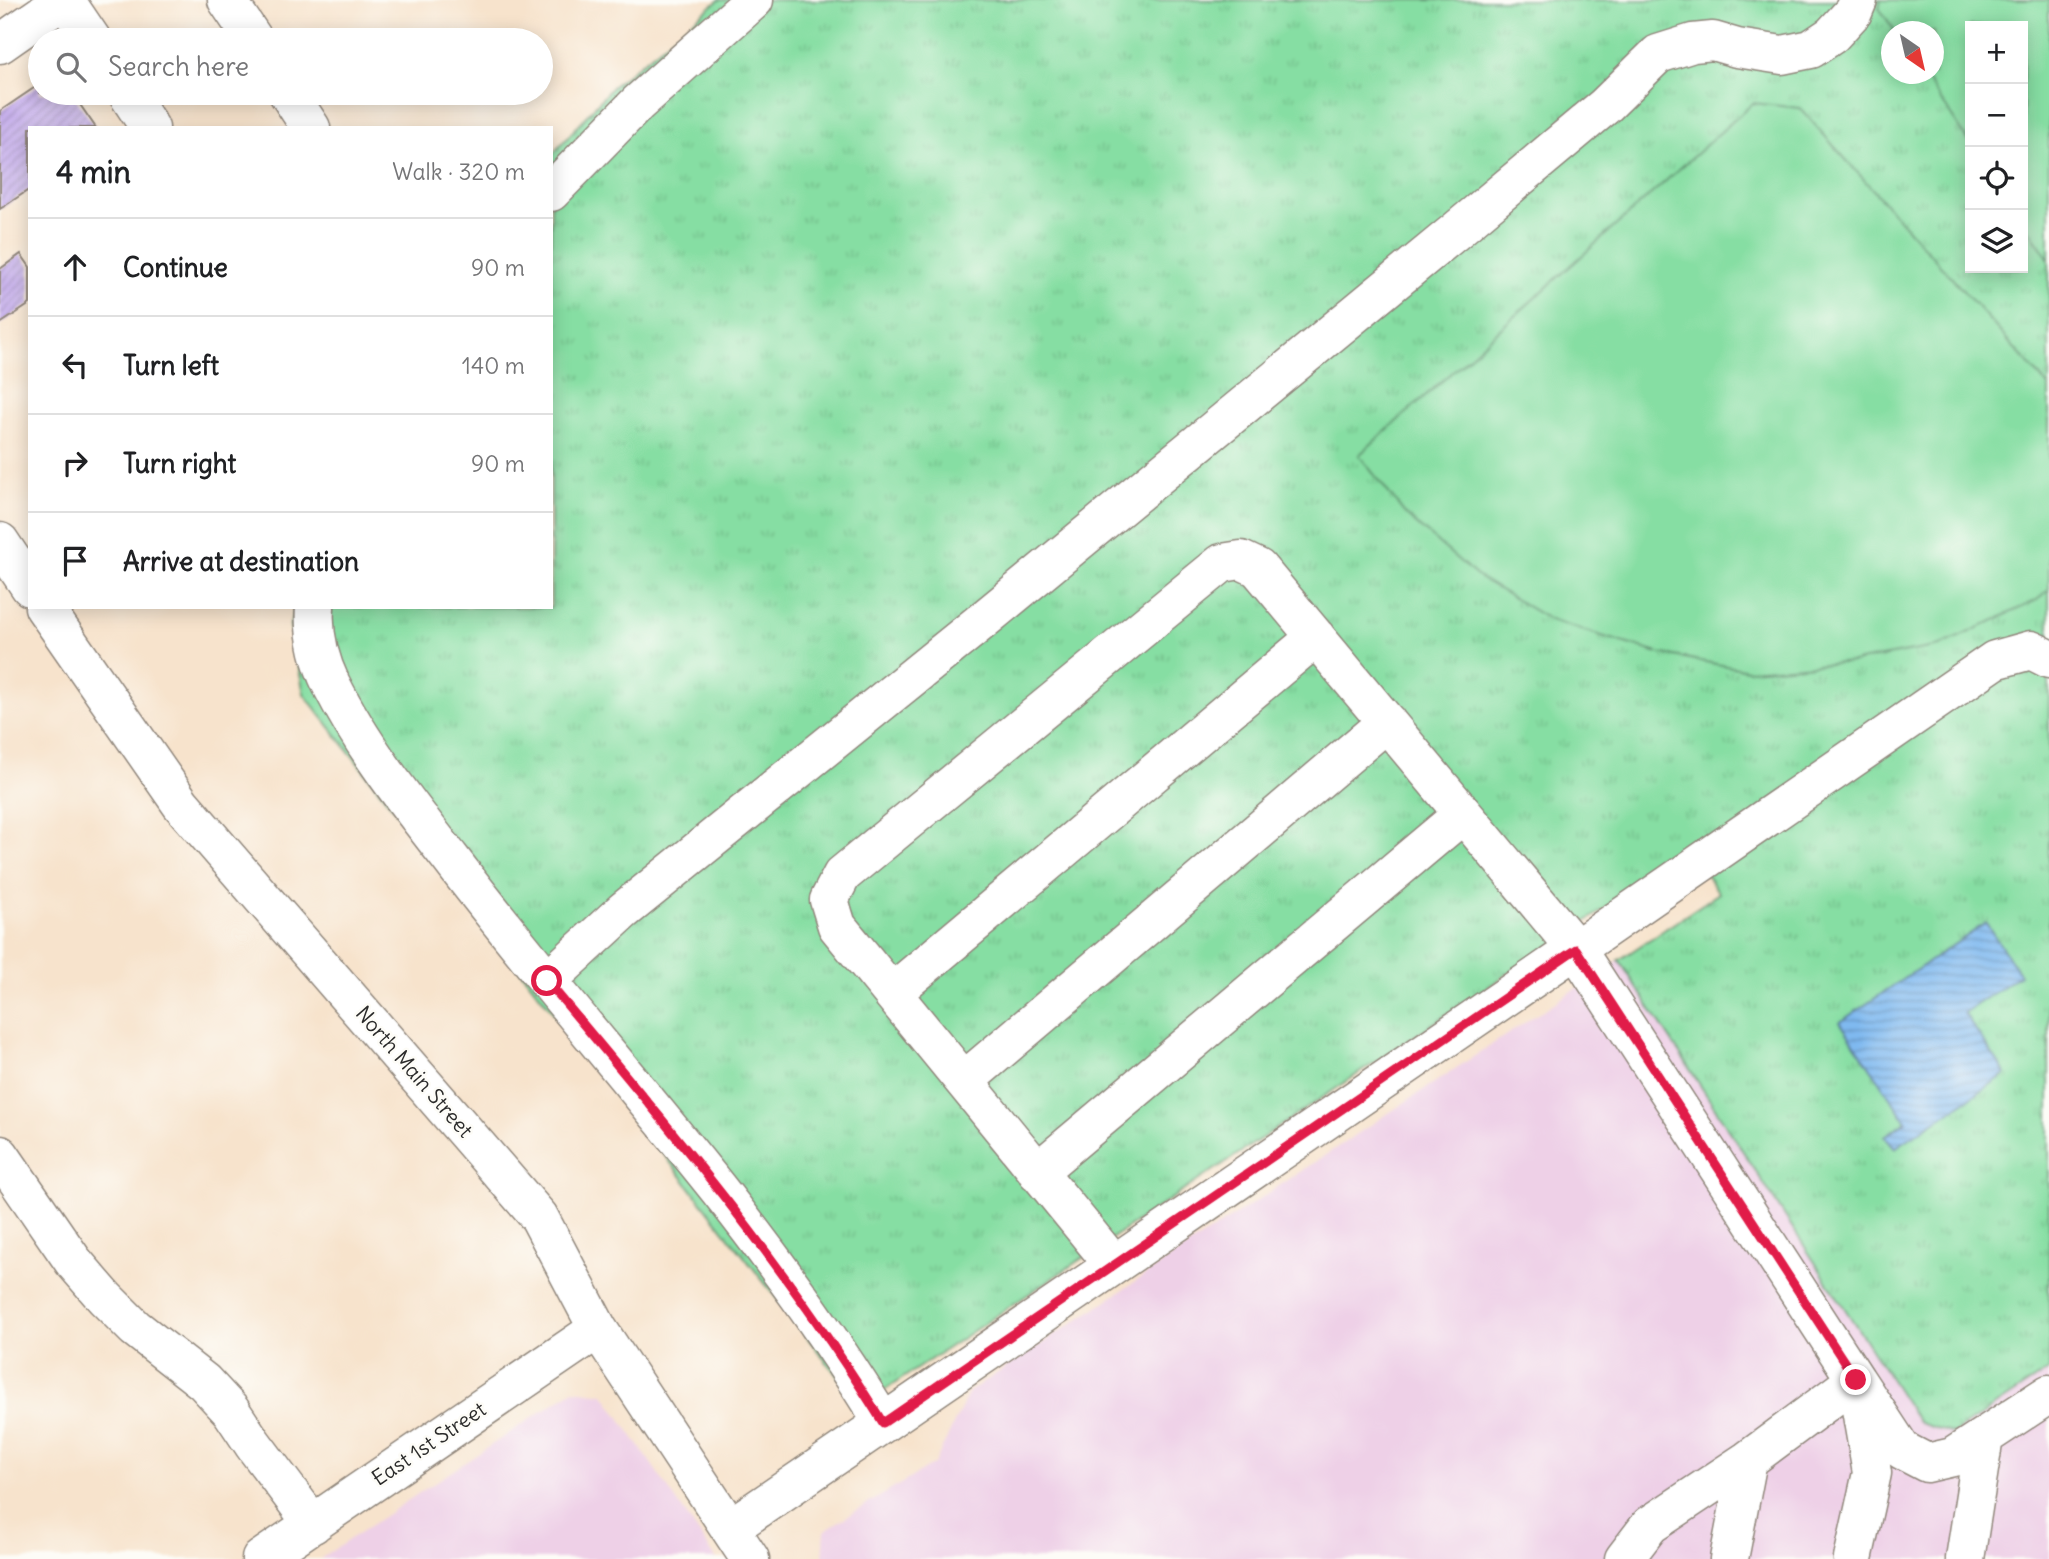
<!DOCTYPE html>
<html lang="en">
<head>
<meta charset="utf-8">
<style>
  body { margin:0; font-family:Delius,sans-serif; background:#f6f6f6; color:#202124 }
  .controls { position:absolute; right:21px; top:21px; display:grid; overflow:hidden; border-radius:0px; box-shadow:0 4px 18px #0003 }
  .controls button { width:63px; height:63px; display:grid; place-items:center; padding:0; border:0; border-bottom:2px solid #e0e0e0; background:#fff; color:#202124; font:35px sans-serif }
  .compass { position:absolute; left:1881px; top:21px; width:63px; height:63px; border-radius:50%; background:#fff; box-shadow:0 4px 18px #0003; rotate:146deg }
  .stop { position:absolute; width:21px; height:21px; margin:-16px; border:5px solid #e11d48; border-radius:50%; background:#fff }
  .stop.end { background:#e11d48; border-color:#fff; box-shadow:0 2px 7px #0008 }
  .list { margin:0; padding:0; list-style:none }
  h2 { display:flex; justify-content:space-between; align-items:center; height:91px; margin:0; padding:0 28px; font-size:30px }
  h2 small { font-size:23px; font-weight:400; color:#757577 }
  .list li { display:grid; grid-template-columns:46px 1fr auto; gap:21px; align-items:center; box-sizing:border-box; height:98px; padding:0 28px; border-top:2px solid #e0e0e0 }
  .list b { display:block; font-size:26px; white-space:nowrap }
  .list em { font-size:23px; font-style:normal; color:#757577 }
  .icon { flex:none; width:38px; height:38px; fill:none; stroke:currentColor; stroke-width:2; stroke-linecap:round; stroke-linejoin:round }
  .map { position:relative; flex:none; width:2049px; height:1559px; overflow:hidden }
  .search { position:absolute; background:#fff; box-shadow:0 4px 18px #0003; left:28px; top:28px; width:525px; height:77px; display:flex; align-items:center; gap:18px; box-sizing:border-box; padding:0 24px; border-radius:38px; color:#757577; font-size:26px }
  .panel { position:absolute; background:#fff; box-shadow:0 4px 18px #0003; left:28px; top:126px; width:525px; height:483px; border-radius:0px }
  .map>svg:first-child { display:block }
  .built { fill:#eed0e7 }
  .grass { fill:url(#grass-tufts); stroke:#588467; stroke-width:2; fill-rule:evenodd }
  .pitch { fill:#86dea3; stroke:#588467; stroke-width:2 }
  .water { fill:url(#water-rules); stroke:#55728e; stroke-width:2 }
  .building { fill:url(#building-hatch) }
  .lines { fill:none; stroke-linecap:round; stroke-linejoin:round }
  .minor-casing { stroke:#91877c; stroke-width:41 }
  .minor { stroke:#fff; stroke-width:38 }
  .route { stroke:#e11d48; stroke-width:9 }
  .labels { text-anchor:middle; stroke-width:5; stroke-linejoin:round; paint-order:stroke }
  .street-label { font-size:21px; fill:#2b2b2b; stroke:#fdfcf7 }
</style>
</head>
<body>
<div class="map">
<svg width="2049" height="1559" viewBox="0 0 2049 1559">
  <defs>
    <pattern id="grass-tufts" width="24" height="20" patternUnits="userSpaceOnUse" patternTransform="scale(1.75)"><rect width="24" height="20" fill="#86dea3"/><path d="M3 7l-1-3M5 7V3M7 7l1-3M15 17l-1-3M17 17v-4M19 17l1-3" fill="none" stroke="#74bf8c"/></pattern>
    <pattern id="water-rules" width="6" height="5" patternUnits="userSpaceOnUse" patternTransform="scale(1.75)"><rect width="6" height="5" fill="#7fb9f0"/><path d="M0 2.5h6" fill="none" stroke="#6897c3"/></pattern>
    <pattern id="building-hatch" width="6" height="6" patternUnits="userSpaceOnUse" patternTransform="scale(1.75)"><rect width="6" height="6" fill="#ba9ee8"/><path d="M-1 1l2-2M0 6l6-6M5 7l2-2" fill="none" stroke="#9781bc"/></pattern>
  </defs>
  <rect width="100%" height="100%" fill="#fdfcf7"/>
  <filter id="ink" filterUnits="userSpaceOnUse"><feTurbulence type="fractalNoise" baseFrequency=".0143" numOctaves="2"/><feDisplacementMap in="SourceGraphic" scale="14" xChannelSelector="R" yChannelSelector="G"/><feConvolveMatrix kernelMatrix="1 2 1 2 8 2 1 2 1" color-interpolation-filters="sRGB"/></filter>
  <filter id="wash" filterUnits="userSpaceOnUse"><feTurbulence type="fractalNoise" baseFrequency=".00686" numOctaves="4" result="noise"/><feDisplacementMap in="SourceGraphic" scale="28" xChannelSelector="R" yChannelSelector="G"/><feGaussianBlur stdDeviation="1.57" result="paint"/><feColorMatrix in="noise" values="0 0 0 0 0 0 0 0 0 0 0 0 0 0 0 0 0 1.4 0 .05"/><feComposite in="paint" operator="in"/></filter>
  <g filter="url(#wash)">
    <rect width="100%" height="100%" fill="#f7e3cc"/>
    <path class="built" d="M1619 960 1919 1423 1953 1434 2049 1370V1559H823L825 1530 935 1463 969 1392Z
      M574 1390 604 1394 716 1559H320Z"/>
    <path class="grass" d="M719 0H2049V1370L1953 1434 1919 1423 1619 960 1719 893 1690 852 861 1406 304 694 290 625 295 607H551V156L612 87ZM1970 26H2023V268H1970ZM1892 32H1934V74H1892Z"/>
    <path class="pitch" d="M1881 0H2049V259L2023 221V26H1970V143L1923 74H1934V32L1895 31 1879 8Z
      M1753 103 1800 108 2049 387V590L2037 600 1940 646 1854 662 1748 670 1658 653 1552 621 1478 577 1406 515 1359 455Z"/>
    <path class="water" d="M1986 923 2020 975 1964 1013 2006 1074 1895 1148 1885 1136 1906 1121 1840 1022Z"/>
    <g id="blocks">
      <path class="building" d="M40 84V93H72L96 128H30V189L0 209V111Z
        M21 254 30 267V304L0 324V269Z"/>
    </g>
  </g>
  <g filter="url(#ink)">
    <use href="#blocks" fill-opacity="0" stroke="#91877c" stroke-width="2"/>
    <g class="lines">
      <g class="minor-casing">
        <path id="minor" d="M65 0 92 40
          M227 0 254 40
          M0 44 63 0
          M127 93 150 128
          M288 93 311 128
          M551 192 638 103 754 0
          M0 542 30 587
          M44 607 181 804 539 1217 598 1329 750 1559
          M315 607C313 634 319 659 331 684 362 746 407 803 450 858 536 971 630 1078 719 1190 778 1265 833 1341 883 1423
          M547 981 623 911 982 621 1457 230 1605 106 1658 54 1693 43 1713 41 1737 48 1782 55 1811 49 1832 35 1853 12 1858 0
          M892 993 1316 637
          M964 1081 1387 722
          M0 1155 73 1261 105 1298 135 1328 204 1382 231 1411 253 1444 313 1524
          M1037 1172 1463 814
          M1114 1265 837 926 829 900 842 875 1222 563 1241 560 1258 568 1576 949 1995 660 2031 650 2049 659
          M730 1528 1576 949 1856 1380 1872 1473 1853 1559
          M261 1559 598 1329
          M1624 1559 1650 1525 1748 1460 1856 1380 1902 1450 1927 1463 1953 1457 2049 1394
          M1729 1559 1748 1460
          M1965 1559 1984 1437"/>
      </g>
      <use href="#minor" class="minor"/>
    </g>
  </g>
  <g class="lines" filter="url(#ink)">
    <path class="route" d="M547 981C666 1123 786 1265 883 1423L1576 949 1856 1380"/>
  </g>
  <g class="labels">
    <g class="street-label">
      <text transform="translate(414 1072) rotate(49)" y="7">North Main Street</text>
      <text transform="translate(429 1444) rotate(-34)" y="7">East 1st Street</text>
    </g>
  </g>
</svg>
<div class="controls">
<button>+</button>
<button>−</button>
<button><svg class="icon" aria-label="locate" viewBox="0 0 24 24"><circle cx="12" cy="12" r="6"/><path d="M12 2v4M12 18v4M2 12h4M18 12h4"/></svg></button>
<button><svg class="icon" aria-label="layers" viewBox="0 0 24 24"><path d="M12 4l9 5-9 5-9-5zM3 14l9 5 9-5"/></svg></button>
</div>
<svg class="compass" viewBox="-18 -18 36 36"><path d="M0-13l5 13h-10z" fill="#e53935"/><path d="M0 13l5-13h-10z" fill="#757577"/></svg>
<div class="stop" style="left:547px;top:981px"></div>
<div class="stop end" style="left:1856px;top:1380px"></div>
<div class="search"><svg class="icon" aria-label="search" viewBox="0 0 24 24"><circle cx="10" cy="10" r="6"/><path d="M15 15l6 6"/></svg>Search here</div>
<section class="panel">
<h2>4 min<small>Walk · 320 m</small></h2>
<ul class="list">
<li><svg class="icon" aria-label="ahead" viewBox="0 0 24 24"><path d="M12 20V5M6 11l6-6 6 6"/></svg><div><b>Continue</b></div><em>90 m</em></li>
<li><svg class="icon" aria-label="left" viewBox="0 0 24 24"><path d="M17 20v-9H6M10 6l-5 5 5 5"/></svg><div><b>Turn left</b></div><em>140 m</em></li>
<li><svg class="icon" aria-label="right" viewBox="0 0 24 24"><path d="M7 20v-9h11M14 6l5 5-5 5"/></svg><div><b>Turn right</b></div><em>90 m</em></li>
<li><svg class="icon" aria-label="arrive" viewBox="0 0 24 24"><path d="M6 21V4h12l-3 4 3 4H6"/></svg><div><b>Arrive at destination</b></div></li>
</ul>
</section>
</div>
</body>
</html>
